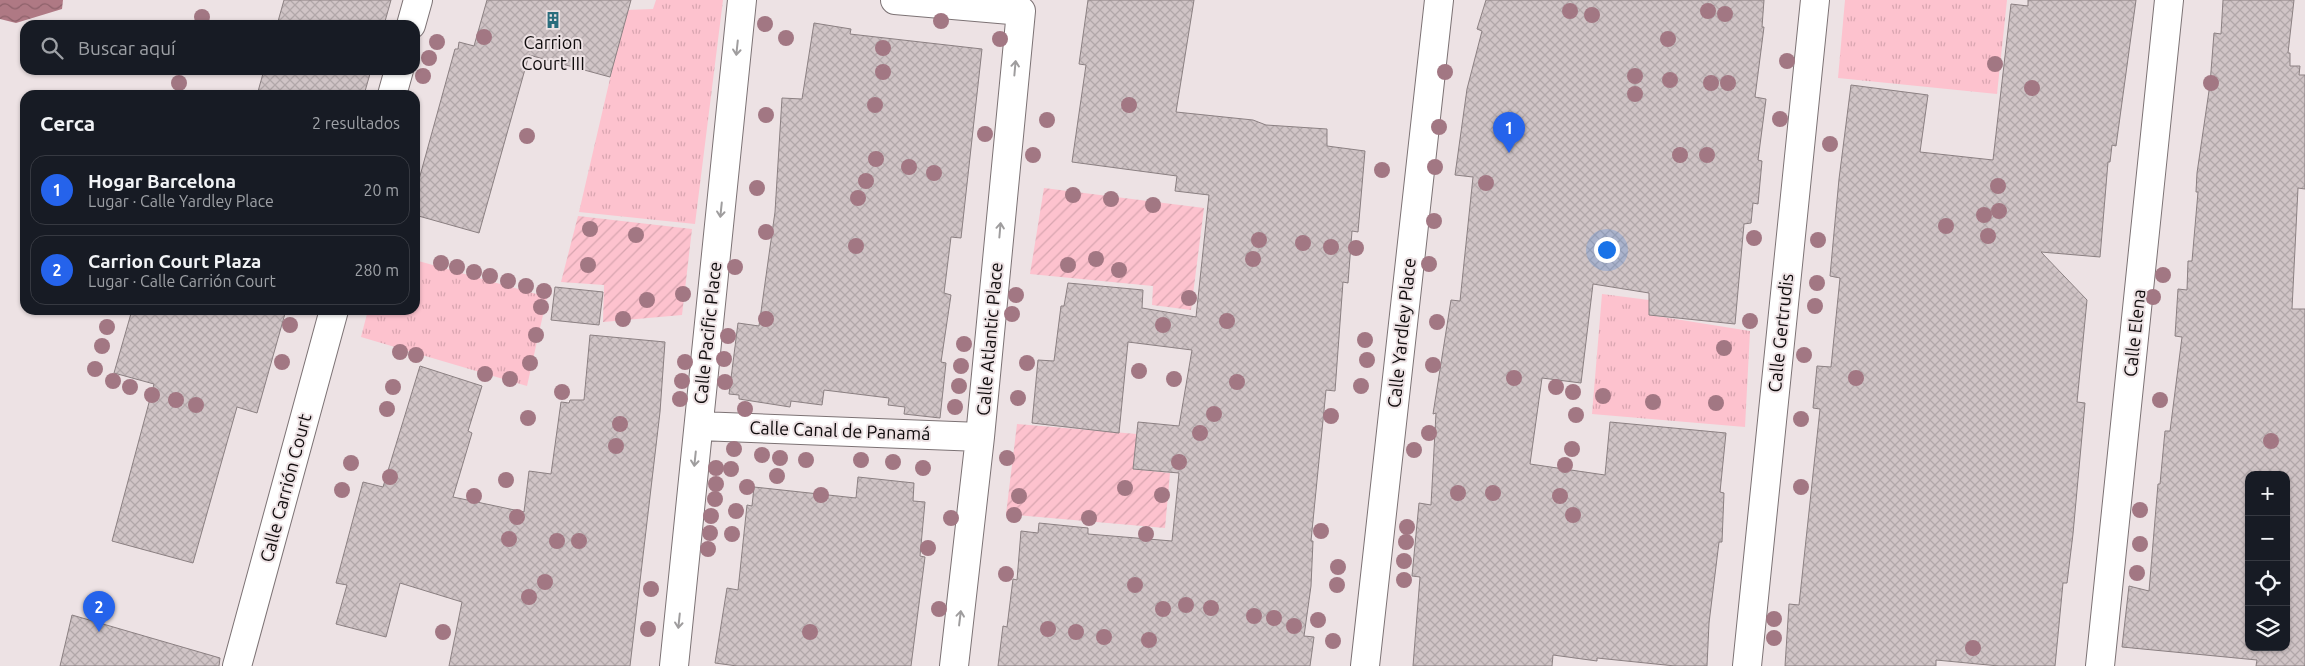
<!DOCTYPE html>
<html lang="es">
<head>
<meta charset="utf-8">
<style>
  body { margin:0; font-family:Ubuntu,sans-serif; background:#20242c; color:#f1f3f6 }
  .controls { position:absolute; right:15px; bottom:15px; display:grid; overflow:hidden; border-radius:10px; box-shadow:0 1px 4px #0004 }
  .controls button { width:45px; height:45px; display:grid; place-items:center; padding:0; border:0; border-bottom:1px solid #363941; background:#171b24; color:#f1f3f6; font:25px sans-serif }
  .you { position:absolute; left:1606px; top:249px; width:18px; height:18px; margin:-12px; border:4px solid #fff; border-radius:50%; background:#1a73e8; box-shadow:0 0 0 8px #1a73e833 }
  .badge { display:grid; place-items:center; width:32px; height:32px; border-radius:50%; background:#2563eb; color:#fff; font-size:16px; font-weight:700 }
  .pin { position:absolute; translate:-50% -41px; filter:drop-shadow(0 1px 2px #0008) }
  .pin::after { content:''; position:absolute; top:26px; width:18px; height:15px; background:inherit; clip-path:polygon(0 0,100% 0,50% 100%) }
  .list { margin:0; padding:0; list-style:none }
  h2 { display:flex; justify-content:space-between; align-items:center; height:65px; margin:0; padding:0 20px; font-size:21px }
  h2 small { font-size:16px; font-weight:400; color:#9ea1a6 }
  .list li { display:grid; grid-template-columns:32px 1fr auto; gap:15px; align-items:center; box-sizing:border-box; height:70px; margin:0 10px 10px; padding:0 10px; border:1px solid #363941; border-radius:15px }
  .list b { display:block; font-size:19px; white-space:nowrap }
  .list p { margin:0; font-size:16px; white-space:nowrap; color:#9ea1a6 }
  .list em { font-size:16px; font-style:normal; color:#9ea1a6 }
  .icon { flex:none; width:28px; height:28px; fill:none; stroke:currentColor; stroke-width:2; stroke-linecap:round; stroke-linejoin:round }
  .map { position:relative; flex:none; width:2305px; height:666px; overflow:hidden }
  .search { position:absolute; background:#171b24; box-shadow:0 1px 4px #0004; left:20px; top:20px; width:400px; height:55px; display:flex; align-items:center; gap:12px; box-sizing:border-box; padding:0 18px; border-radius:15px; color:#9ea1a6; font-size:19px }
  .panel { position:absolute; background:#171b24; box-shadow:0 1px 4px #0004; left:20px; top:90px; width:400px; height:225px; border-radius:15px }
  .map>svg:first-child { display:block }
  .grass { fill:url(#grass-tufts) }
  .garden { fill:url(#garden-furrows) }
  .water { fill:url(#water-waves) }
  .building { fill:url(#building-cross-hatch); stroke:#8b8082; fill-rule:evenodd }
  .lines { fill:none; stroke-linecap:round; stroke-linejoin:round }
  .street-casing { stroke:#7c7274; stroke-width:30 }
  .street { stroke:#fff; stroke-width:28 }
  .tree { fill:#a27783 }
  .oneway { stroke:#9f9d9e }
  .labels { text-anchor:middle; stroke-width:4; stroke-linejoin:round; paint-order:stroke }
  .poi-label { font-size:18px; fill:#0f0b0c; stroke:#ede2e4 }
  .street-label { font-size:18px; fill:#0f0b0c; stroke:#ede2e4 }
</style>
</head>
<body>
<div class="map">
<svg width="2305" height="666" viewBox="0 0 2305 666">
  <defs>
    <pattern id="grass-tufts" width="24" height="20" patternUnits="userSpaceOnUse" patternTransform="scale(1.25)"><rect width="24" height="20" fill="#fdc2ce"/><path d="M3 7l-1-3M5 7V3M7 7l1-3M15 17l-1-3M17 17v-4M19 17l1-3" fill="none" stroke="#d8a5b0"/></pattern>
    <pattern id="garden-furrows" width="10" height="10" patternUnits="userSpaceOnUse" patternTransform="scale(1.25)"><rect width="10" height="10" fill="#fdc2ce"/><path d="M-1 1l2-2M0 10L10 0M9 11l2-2" fill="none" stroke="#d8a5b0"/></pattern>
    <pattern id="water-waves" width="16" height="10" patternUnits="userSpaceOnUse" patternTransform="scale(1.25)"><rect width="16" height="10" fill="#af7984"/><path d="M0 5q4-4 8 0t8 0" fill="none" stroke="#8d616a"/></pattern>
    <pattern id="building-cross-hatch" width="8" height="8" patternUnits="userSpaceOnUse" patternTransform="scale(1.25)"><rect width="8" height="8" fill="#d0c4c6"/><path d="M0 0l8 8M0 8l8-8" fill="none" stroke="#b1a7a9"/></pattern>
  </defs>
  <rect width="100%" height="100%" fill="#ede2e4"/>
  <path class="grass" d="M656 0H723L695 224 579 212 626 10 653 9Z
    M1845 0H2007L1997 94 1838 78Z
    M415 260 547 297 527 386 361 337 368 310H415Z
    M1602 294 1649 300 1650 315 1750 331 1745 427 1592 414Z"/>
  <path class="garden" d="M1044 188 1204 208 1191 310 1152 305 1153 286 1030 274Z
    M578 216 692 229 682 315 603 322 604 285 561 282Z
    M1017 424 1137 434 1133 469 1170 473 1165 528 1006 514Z"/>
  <path class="water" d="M0 0H63L62 9 16 23 0 19Z"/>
  <path class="building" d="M284 0H391L384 25H277Z
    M487 0H631L610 77 529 55 479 233 415 215V194L455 49H458L459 42 474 46Z
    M1088 0H1194L1176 112 1253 120 1266 125 1327 129V146L1365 151 1358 232 1352 231 1348 283 1343 282 1335 391 1326 390 1311 541H1313L1311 586 1304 636 1314 637 1310 666H998L1003 626 1007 627 1013 579 1017 580 1021 531 1038 533 1039 523 1088 528V534L1172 541 1179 473 1133 469 1138 422 1179 426 1192 350 1128 342 1119 433 1032 423 1038 360 1054 361 1061 306H1064L1068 283 1143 290 1142 308 1196 317 1209 195 1175 191 1177 176 1072 162 1086 65 1079 64Z
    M1486 0H1764L1762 27H1764L1755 97 1766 99 1758 160 1762 161 1758 204 1753 203 1751 223 1744 224 1735 324 1649 315V293L1593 284 1581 383 1542 378 1530 464 1605 475 1610 422 1726 433 1720 492 1724 493 1722 542H1719L1709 623 1707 666H1675L1597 658V661L1553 655 1552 666H1413L1420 577 1412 576 1419 503 1431 505 1436 413 1433 414 1451 300 1460 301 1473 177 1455 175 1467 89 1482 31 1477 29Z
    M2028 0H2136L2116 146 2112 145 2110 162H2108L2100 257 2041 252 2087 300 2077 402 2085 403 2073 534 2067 583H2063L2055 666H1999L1936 660V666H1785L1789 604 1799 605 1820 409 1813 408 1817 366 1831 367 1840 278 1830 276 1839 179 1851 85 1928 95 1920 152 1993 160 2011 4 2028 6Z
    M2223 0H2294L2288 53H2290V66H2300L2299 75H2305V189L2298 188 2292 309H2305V666H2256L2257 660 2122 647 2129 586 2149 591 2158 484H2160L2165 431H2170L2182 337 2175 336 2178 289 2187 290 2188 261H2192L2198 192H2196L2197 173 2210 84 2214 33 2221 34ZM2249 475H2286V647H2249Z
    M814 23 851 29 850 34 982 49 961 238 951 237 944 293 951 295 941 362 946 363 940 418 904 414 905 407 888 405 889 398 824 390 822 405 791 401 790 407 739 399V395L729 394 738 323 759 326 775 212 782 98 802 99Z
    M264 70H371L364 95H257Z
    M555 287 603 292 599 325 551 320Z
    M132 310H286L257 413 237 407 193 563 112 541 154 384 114 373Z
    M590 335 665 342 660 412 630 666H449L462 602 400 583 386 637 336 624 347 585 336 583 363 482 383 487 420 366 482 386 468 431 472 433 453 497 524 512 529 471 551 474 561 402 569 403 570 400H584Z
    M858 477 914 483 913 501 925 502 920 556 925 557 911 666H737L715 663 727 588 738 590 747 505 752 506 754 487 856 498Z
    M72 615 220 658 219 666H60Z"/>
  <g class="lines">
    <g class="street-casing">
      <path id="street" d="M895 0 1021 11 980 437 954 666
        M411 25 418 0
        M392 95 399 70
        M699 426 980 437
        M237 666 334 310
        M674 666 742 0
        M1365 666 1439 0
        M1747 666 1815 0
        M2100 666 2169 0"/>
    </g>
    <use href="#street" class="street"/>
  </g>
  <g class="tree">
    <circle cx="1570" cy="11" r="8"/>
    <circle cx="1708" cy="11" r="8"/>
    <circle cx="1725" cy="14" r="8"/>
    <circle cx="1592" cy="15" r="8"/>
    <circle cx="202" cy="17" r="8"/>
    <circle cx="941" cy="21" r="8"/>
    <circle cx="765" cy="24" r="8"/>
    <circle cx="484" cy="37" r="8"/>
    <circle cx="786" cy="38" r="8"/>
    <circle cx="1000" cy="39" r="8"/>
    <circle cx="1668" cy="39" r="8"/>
    <circle cx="437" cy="42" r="8"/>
    <circle cx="883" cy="48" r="8"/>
    <circle cx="429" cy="58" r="8"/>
    <circle cx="1787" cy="61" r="8"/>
    <circle cx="1995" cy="64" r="8"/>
    <circle cx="883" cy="72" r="8"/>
    <circle cx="1445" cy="72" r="8"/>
    <circle cx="423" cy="76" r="8"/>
    <circle cx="1635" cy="76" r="8"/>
    <circle cx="1670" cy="80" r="8"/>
    <circle cx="179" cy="83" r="8"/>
    <circle cx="1711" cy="83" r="8"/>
    <circle cx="1728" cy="83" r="8"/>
    <circle cx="2211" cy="83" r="8"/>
    <circle cx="2032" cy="88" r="8"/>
    <circle cx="1635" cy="94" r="8"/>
    <circle cx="875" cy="105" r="8"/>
    <circle cx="1129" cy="105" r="8"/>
    <circle cx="766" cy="115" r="8"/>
    <circle cx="1780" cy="119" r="8"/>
    <circle cx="1047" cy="120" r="8"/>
    <circle cx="1439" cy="127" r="8"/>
    <circle cx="985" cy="134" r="8"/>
    <circle cx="527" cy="136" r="8"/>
    <circle cx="1830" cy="144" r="8"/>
    <circle cx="1033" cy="155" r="8"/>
    <circle cx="1680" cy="155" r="8"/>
    <circle cx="1707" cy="155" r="8"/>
    <circle cx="876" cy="159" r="8"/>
    <circle cx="909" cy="167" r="8"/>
    <circle cx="1435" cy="167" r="8"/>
    <circle cx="1382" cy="170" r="8"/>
    <circle cx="934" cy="173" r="8"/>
    <circle cx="866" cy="181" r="8"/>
    <circle cx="1486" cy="183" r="8"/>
    <circle cx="1998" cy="186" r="8"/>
    <circle cx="757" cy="188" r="8"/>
    <circle cx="1073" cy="195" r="8"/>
    <circle cx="858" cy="198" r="8"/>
    <circle cx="1111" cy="199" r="8"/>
    <circle cx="1153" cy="205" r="8"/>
    <circle cx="1999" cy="211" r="8"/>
    <circle cx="1984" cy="215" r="8"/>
    <circle cx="1434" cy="221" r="8"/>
    <circle cx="1946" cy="226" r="8"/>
    <circle cx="590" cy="229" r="8"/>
    <circle cx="766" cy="232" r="8"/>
    <circle cx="636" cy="235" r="8"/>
    <circle cx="1988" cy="236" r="8"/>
    <circle cx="1754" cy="238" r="8"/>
    <circle cx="1259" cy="240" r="8"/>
    <circle cx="1818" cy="240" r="8"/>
    <circle cx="1303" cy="243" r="8"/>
    <circle cx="856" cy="246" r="8"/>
    <circle cx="1331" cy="247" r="8"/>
    <circle cx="1356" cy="248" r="8"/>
    <circle cx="1096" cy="259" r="8"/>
    <circle cx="1253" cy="259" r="8"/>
    <circle cx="441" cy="263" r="8"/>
    <circle cx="1429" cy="264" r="8"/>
    <circle cx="588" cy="265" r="8"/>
    <circle cx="1068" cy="265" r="8"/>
    <circle cx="457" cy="267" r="8"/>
    <circle cx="735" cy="267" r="8"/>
    <circle cx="1119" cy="270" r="8"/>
    <circle cx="474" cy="272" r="8"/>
    <circle cx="2163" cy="275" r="8"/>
    <circle cx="490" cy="276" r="8"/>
    <circle cx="508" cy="281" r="8"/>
    <circle cx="1817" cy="283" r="8"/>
    <circle cx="526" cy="286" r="8"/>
    <circle cx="544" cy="291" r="8"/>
    <circle cx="683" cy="294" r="8"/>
    <circle cx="1016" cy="295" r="8"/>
    <circle cx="2153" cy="297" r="8"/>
    <circle cx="1189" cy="298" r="8"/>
    <circle cx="647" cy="300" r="8"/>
    <circle cx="1815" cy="306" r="8"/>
    <circle cx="541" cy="307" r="8"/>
    <circle cx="1012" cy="314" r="8"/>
    <circle cx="623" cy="319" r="8"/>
    <circle cx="766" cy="319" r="8"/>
    <circle cx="1227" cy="321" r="8"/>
    <circle cx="1750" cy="321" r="8"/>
    <circle cx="1437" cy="322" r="8"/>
    <circle cx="290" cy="325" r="8"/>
    <circle cx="1163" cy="325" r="8"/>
    <circle cx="107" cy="327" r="8"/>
    <circle cx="536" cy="335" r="8"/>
    <circle cx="728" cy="336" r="8"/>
    <circle cx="1365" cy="340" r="8"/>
    <circle cx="964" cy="344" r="8"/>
    <circle cx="102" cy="346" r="8"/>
    <circle cx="1724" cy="348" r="8"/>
    <circle cx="400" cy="352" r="8"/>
    <circle cx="416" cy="355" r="8"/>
    <circle cx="1804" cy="355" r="8"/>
    <circle cx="724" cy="359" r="8"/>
    <circle cx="1367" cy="360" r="8"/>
    <circle cx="282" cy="362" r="8"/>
    <circle cx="685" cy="362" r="8"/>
    <circle cx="530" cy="363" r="8"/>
    <circle cx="1027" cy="363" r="8"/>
    <circle cx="1433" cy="365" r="8"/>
    <circle cx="961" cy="366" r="8"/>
    <circle cx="95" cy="369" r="8"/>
    <circle cx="1139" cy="371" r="8"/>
    <circle cx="485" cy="374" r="8"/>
    <circle cx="1514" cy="378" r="8"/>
    <circle cx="1856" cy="378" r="8"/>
    <circle cx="510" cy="379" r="8"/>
    <circle cx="1174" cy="379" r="8"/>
    <circle cx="113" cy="381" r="8"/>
    <circle cx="682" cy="381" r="8"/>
    <circle cx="725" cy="382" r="8"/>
    <circle cx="1237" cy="382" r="8"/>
    <circle cx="959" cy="386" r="8"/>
    <circle cx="1361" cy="386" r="8"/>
    <circle cx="130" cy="387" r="8"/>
    <circle cx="393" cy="387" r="8"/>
    <circle cx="1556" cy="387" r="8"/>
    <circle cx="562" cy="392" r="8"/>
    <circle cx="1573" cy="392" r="8"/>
    <circle cx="152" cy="395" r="8"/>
    <circle cx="1603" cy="396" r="8"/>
    <circle cx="1018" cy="398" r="8"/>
    <circle cx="680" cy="399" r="8"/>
    <circle cx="176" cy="400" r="8"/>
    <circle cx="2160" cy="400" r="8"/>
    <circle cx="1653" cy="402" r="8"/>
    <circle cx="1716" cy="403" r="8"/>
    <circle cx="196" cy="405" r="8"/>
    <circle cx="955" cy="407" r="8"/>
    <circle cx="387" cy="409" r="8"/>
    <circle cx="745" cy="409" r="8"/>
    <circle cx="1214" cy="414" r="8"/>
    <circle cx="1576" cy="415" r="8"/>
    <circle cx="1331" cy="416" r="8"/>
    <circle cx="528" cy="418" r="8"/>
    <circle cx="1801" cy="419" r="8"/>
    <circle cx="620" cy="424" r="8"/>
    <circle cx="1200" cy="433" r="8"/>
    <circle cx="1429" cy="433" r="8"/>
    <circle cx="2271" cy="441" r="8"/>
    <circle cx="616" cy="446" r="8"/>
    <circle cx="734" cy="449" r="8"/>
    <circle cx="1572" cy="449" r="8"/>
    <circle cx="1414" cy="450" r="8"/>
    <circle cx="762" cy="455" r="8"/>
    <circle cx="780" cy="458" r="8"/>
    <circle cx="1007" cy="458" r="8"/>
    <circle cx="806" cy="460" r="8"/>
    <circle cx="861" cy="460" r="8"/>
    <circle cx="893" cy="462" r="8"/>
    <circle cx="1179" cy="462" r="8"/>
    <circle cx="351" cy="463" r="8"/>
    <circle cx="1565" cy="465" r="8"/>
    <circle cx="716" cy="468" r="8"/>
    <circle cx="923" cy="468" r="8"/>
    <circle cx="731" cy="469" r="8"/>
    <circle cx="777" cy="476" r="8"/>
    <circle cx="390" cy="477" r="8"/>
    <circle cx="506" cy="480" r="8"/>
    <circle cx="716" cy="484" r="8"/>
    <circle cx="747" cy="487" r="8"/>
    <circle cx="1801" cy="487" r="8"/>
    <circle cx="1125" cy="488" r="8"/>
    <circle cx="342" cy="490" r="8"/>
    <circle cx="1458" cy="493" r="8"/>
    <circle cx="1493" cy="493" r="8"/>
    <circle cx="821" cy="495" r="8"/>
    <circle cx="1162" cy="495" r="8"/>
    <circle cx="474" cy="496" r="8"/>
    <circle cx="1019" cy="496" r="8"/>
    <circle cx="1560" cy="496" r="8"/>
    <circle cx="715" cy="499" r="8"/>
    <circle cx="2140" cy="510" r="8"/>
    <circle cx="736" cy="511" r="8"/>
    <circle cx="1014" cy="515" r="8"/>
    <circle cx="1573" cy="515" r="8"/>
    <circle cx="711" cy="516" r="8"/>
    <circle cx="517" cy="517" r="8"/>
    <circle cx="951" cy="518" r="8"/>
    <circle cx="1089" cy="518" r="8"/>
    <circle cx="1407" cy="527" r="8"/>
    <circle cx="1321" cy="531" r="8"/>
    <circle cx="710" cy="533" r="8"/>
    <circle cx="732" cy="534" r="8"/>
    <circle cx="1146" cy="534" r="8"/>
    <circle cx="509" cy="539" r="8"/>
    <circle cx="557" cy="541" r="8"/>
    <circle cx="579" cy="541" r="8"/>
    <circle cx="1406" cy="542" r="8"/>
    <circle cx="2140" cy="544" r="8"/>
    <circle cx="928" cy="548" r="8"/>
    <circle cx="708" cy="549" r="8"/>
    <circle cx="1404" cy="561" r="8"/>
    <circle cx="1338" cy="567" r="8"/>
    <circle cx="2137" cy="573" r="8"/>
    <circle cx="1006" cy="574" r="8"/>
    <circle cx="1404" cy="580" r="8"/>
    <circle cx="545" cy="582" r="8"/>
    <circle cx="1135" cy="585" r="8"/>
    <circle cx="1337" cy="585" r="8"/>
    <circle cx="651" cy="589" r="8"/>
    <circle cx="529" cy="597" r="8"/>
    <circle cx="1186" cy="605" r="8"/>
    <circle cx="1211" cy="608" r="8"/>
    <circle cx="939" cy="609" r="8"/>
    <circle cx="1163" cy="609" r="8"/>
    <circle cx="1254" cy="616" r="8"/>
    <circle cx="1274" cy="618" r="8"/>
    <circle cx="1774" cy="619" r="8"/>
    <circle cx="1318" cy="620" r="8"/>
    <circle cx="1294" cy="626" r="8"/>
    <circle cx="648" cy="629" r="8"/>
    <circle cx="1048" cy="629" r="8"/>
    <circle cx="443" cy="632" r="8"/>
    <circle cx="810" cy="632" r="8"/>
    <circle cx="1076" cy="632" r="8"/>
    <circle cx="1104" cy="637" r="8"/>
    <circle cx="1774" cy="638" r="8"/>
    <circle cx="1149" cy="640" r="8"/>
    <circle cx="1333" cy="641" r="8"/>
    <circle cx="1973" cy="648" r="8"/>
  </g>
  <defs><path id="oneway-shaft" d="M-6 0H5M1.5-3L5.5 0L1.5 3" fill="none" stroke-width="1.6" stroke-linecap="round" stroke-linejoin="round" transform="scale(1.25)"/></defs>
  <g class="oneway">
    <use href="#oneway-shaft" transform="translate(737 48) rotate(96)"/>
    <use href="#oneway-shaft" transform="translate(1015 68) rotate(-85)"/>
    <use href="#oneway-shaft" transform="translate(721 210) rotate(96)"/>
    <use href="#oneway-shaft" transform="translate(1000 230) rotate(-85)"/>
    <use href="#oneway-shaft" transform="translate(695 459) rotate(96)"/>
    <use href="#oneway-shaft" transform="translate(960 618) rotate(-83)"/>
    <use href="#oneway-shaft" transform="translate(679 621) rotate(96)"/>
  </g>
  <defs>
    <g id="building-bare" transform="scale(1.35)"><path d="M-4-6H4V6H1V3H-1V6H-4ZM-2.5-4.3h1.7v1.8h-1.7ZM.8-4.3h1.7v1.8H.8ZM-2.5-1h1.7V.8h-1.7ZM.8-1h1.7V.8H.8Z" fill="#296d7d" stroke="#ede2e4" stroke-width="2.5" paint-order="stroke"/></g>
  </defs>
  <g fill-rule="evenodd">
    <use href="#building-bare" x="553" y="20"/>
  </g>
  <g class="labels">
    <g class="poi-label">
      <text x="553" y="49">Carrion<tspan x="553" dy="21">Court III</tspan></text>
    </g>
    <g class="street-label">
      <text transform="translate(708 333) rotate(-84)" y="6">Calle Pacific Place</text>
      <text transform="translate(1402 333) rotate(-84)" y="6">Calle Yardley Place</text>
      <text transform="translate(1781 333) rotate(-84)" y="6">Calle Gertrudis</text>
      <text transform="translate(2135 333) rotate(-84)" y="6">Calle Elena</text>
      <text transform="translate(990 339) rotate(-85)" y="6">Calle Atlantic Place</text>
      <text transform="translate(840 431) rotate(2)" y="6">Calle Canal de Panamá</text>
      <text transform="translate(286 488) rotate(-75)" y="6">Calle Carrión Court</text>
    </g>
  </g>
</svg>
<div class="controls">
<button>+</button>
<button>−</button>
<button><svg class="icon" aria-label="locate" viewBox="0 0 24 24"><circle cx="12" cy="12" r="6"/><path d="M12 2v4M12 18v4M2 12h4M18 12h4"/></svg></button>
<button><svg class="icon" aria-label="layers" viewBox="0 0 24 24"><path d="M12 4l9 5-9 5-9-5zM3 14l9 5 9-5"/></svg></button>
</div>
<div class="you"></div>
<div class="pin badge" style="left:1509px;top:153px">1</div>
<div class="pin badge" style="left:99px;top:632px">2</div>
<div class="search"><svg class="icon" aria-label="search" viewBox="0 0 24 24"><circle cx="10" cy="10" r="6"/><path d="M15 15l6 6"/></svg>Buscar aquí</div>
<section class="panel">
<h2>Cerca<small>2 resultados</small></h2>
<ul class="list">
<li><span class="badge">1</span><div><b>Hogar Barcelona</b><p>Lugar · Calle Yardley Place</p></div><em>20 m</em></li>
<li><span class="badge">2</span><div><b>Carrion Court Plaza</b><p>Lugar · Calle Carrión Court</p></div><em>280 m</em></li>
</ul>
</section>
</div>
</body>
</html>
